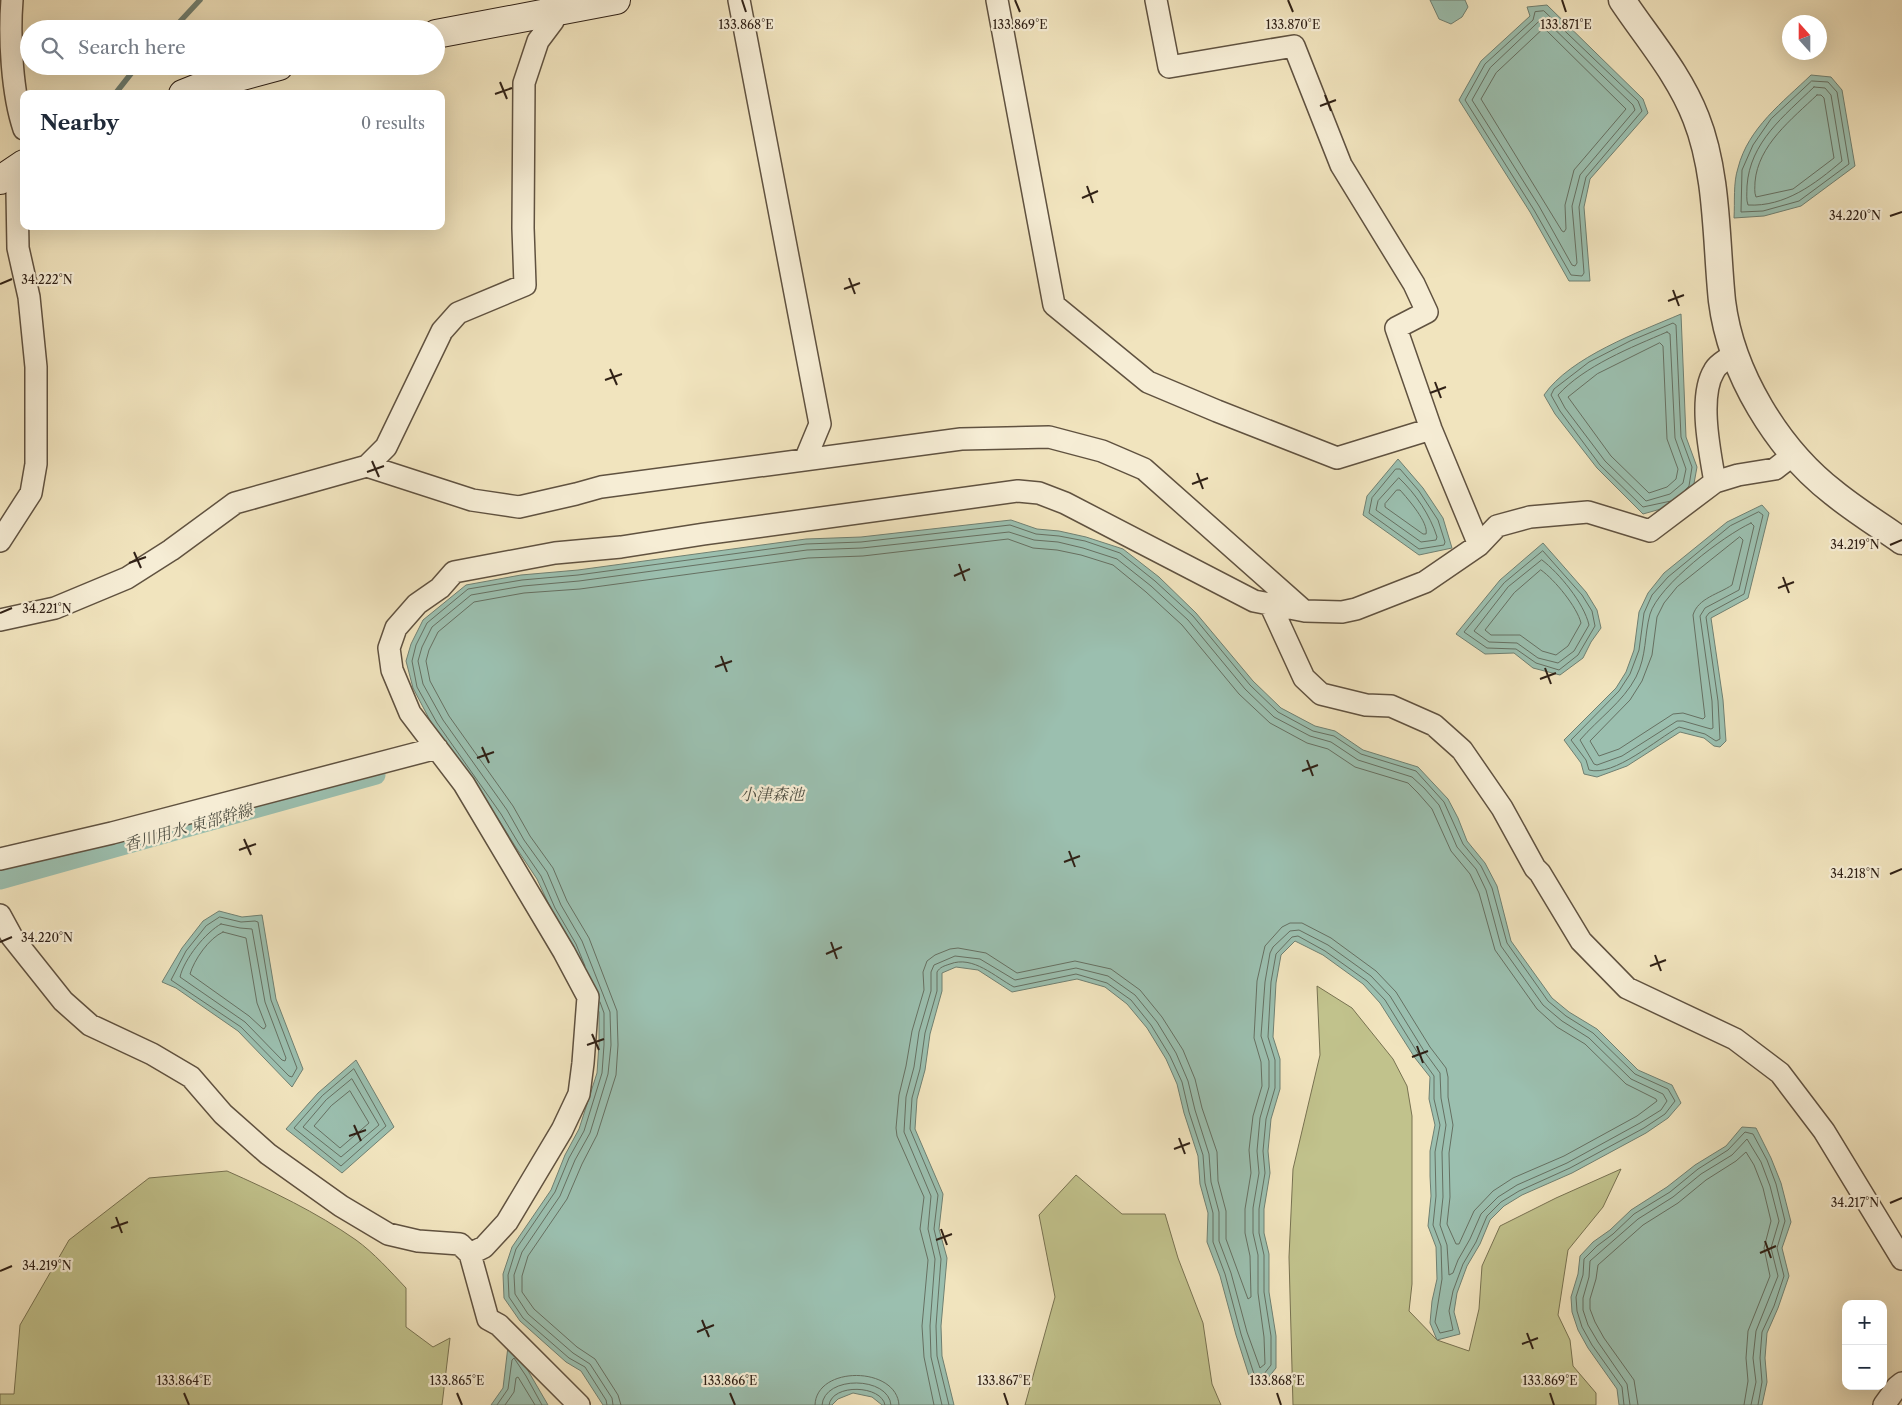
<!DOCTYPE html>
<html lang="en">
<head>
<meta charset="utf-8">
<style>
  body { margin:0; font-family:"Libre Caslon Text","Noto Serif JP",serif; background:#f6f6f7; color:#1f2937 }
  .controls { position:absolute; right:15px; bottom:15px; display:grid; overflow:hidden; border-radius:10px; box-shadow:0 5px 20px #0002 }
  .controls button { width:45px; height:45px; display:grid; place-items:center; padding:0; border:0; border-bottom:1px solid #e0e1e3; background:#fff; color:#1f2937; font:25px sans-serif }
  .compass { position:absolute; left:1782px; top:15px; width:45px; height:45px; border-radius:50%; background:#fff; box-shadow:0 5px 20px #0002; rotate:339deg }
  .list { margin:0; padding:0; list-style:none }
  h2 { display:flex; justify-content:space-between; align-items:center; height:65px; margin:0; padding:0 20px; font-size:21px }
  h2 small { font-size:16px; font-weight:400; color:#747a83 }
  .icon { flex:none; width:28px; height:28px; fill:none; stroke:currentColor; stroke-width:2; stroke-linecap:round; stroke-linejoin:round }
  .map { position:relative; flex:none; width:1902px; height:1405px; overflow:hidden }
  .search { position:absolute; background:#fff; box-shadow:0 5px 20px #0002; left:20px; top:20px; width:425px; height:55px; display:flex; align-items:center; gap:12px; box-sizing:border-box; padding:0 18px; border-radius:28px; color:#747a83; font-size:19px }
  .panel { position:absolute; background:#fff; box-shadow:0 5px 20px #0002; left:20px; top:90px; width:425px; height:140px; border-radius:10px }
  .map>svg:first-child { display:block }
  .green { fill:#c1c28c; stroke:#787251 }
  .water { fill:#9bbfaf; stroke:#708072 }
  .lines { fill:none; stroke-linecap:round; stroke-linejoin:round }
  .shore { stroke:#667062; stroke-width:1 }
  .stream { stroke:#708072; stroke-width:5.5 }
  .canal { stroke:#9bbfaf; stroke-width:19 }
  .minor-casing { stroke:#605240; stroke-width:24 }
  .tertiary-casing { stroke:#605240; stroke-width:29 }
  .secondary-casing { stroke:#302116; stroke-width:30 }
  .minor { stroke:#f6edd5; stroke-width:21 }
  .tertiary { stroke:#f6edd5; stroke-width:26 }
  .secondary { stroke:#f6edd5; stroke-width:28 }
  .ticks { fill:none; stroke:#302116; stroke-width:2 }
  .labels { text-anchor:middle; stroke-width:4.5; stroke-linejoin:round; paint-order:stroke }
  .water-label { font-size:16px; font-style:italic; fill:#505044; stroke:#f6edd5 }
  .ticks-label { font-size:12px; text-anchor:middle; fill:#302116; stroke:#f6edd5; stroke-width:4.5; stroke-linejoin:round; paint-order:stroke }
</style>
</head>
<body>
<div class="map">
<svg width="1902" height="1405" viewBox="0 0 1902 1405">
  <rect width="100%" height="100%" fill="#f1e4be"/>
  <filter id="stains"><feTurbulence type="fractalNoise" baseFrequency=".004" numOctaves="4"/><feColorMatrix values="0 0 0 0 .2 0 0 0 0 .09 0 0 0 0 .02 0 0 0 .5 -.17"/></filter>
  <radialGradient id="worn" r=".72"><stop offset=".6" stop-color="#630" stop-opacity="0"/><stop offset="1" stop-color="#630" stop-opacity=".3"/></radialGradient>
  <path class="green" d="M1317 986 1352 1008 1393 1059 1407 1086 1412 1116V1284L1409 1311 1437 1340 1469 1351 1479 1309 1482 1266 1500 1226 1556 1198 1621 1169 1603 1207 1568 1250 1558 1315 1570 1340 1573 1366 1596 1393V1405H1293L1289 1257 1293 1169 1320 1055Z
    M227 1171C272 1191 316 1212 356 1240 374 1253 390 1271 406 1288V1327L433 1347 450 1338 442 1405H0V1394H14L20 1325 69 1240 149 1178Z
    M1076 1175 1122 1214H1165L1178 1258 1203 1323 1212 1384 1221 1405H1025L1055 1297 1039 1215Z"/>
  <path class="water" d="M1430 0H1465L1468 7 1462 17 1451 24 1439 19Z
    M1547 5 1643 99 1648 113 1590 179 1584 207 1590 281H1569L1530 212 1459 100 1481 61 1530 16 1527 7Z
    M1811 75 1831 77 1842 90 1855 166 1801 206 1764 216 1734 218C1735 202 1733 183 1738 168 1748 128 1783 102 1811 75Z
    M1681 314 1686 437 1697 467 1693 489 1675 505 1643 514 1597 468 1555 414 1544 395C1570 357 1639 332 1681 314Z
    M1398 459 1423 488 1443 518 1452 548 1419 555 1363 515 1367 496Z
    M1762 505 1769 513 1748 598 1711 618 1723 700 1726 741 1720 747 1714 746 1704 738 1680 732 1627 766 1597 777 1584 774 1581 763 1564 740 1616 688 1626 672 1634 650 1639 612 1648 593 1664 573 1727 522Z
    M1011 520 1037 529 1059 531 1086 537 1123 549 1159 577 1196 613 1253 681 1281 708 1315 726 1335 731 1363 750 1418 767 1448 799 1458 818 1467 841 1485 863 1497 886 1511 941 1552 998 1569 1012 1597 1029 1638 1070 1672 1085 1681 1103 1668 1118 1646 1133 1572 1173 1522 1195 1504 1206 1490 1220 1480 1244 1467 1266 1457 1293 1454 1312 1460 1334 1437 1340 1430 1323 1432 1301 1437 1279 1436 1247 1428 1226 1431 1196 1430 1176V1151L1435 1125 1429 1099 1430 1077 1415 1058 1380 1003 1363 984 1323 955 1295 941 1281 955 1276 983 1273 1037 1280 1059V1089L1271 1119 1268 1151 1270 1173 1264 1209V1233L1269 1254V1292L1276 1336V1368L1263 1384 1251 1382 1236 1335 1220 1276 1207 1242 1208 1213 1200 1184 1198 1156 1184 1113 1177 1084 1166 1059 1147 1028 1127 1004 1105 987 1077 979 1012 992 978 970 956 967 942 973V991L930 1034 925 1070 917 1099 915 1129 943 1194 939 1229 947 1258 941 1326 942 1356 954 1405H882L872 1397 853 1393 838 1399 832 1405H603L581 1371 566 1362 520 1321 504 1298 503 1274 512 1247 551 1190 565 1155 579 1129 597 1073 599 1044V1012L537 879 515 846 497 817 433 726 413 688 406 661 411 644 423 620 466 585 521 575 578 570 806 539 861 537Z
    M1543 543 1586 592 1597 610 1601 628 1591 642 1583 658 1560 675 1533 668 1514 653 1485 654 1456 634 1500 580Z
    M219 911 242 917 262 915 276 999 303 1069 292 1087 238 1031 176 988 162 982 182 948 203 921Z
    M356 1060 394 1127 342 1173 286 1129 318 1093Z
    M1742 1127 1756 1128 1771 1158 1781 1183 1791 1222 1782 1248 1789 1276 1778 1308 1767 1333 1765 1358 1767 1382 1762 1405H1619L1617 1389 1588 1348 1578 1330 1572 1312 1571 1297 1578 1274 1580 1256 1593 1242 1610 1230 1631 1210 1667 1187 1695 1165 1726 1146Z
    M509 1338 548 1405H491L503 1388Z"/>
  <g class="lines">
    <path class="shore" d="M1544 11 1638 101 1642 111 1586 177 1579 207 1584 273 1582 276 1571 275 1534 210 1465 100 1485 64 1533 20 1535 12Z
      M1543 18 1633 105 1635 110 1580 175 1572 206 1577 263 1575 266 1572 265 1539 206 1472 100 1490 68Z
      M1542 30H1546L1626 109 1574 170 1565 205 1566 229 1564 232 1562 231 1481 99 1496 73Z
      M1812 81 1828 82 1837 92 1849 164 1799 201 1763 211 1741 212 1742 170 1753 145 1771 119Z
      M1814 87 1825 88 1831 95 1842 161C1815 184 1785 207 1748 205 1746 200 1747 193 1747 186 1750 142 1784 116 1814 87Z
      M1817 95H1821L1824 98 1834 158 1793 189 1756 197C1754 192 1755 187 1755 182 1758 145 1792 119 1817 95Z
      M1667 332 1670 334 1675 438 1686 469 1683 483 1670 494 1646 501 1605 461 1565 408 1558 395C1584 366 1632 347 1667 332Z
      M1660 343 1663 346 1667 439 1678 469 1676 479 1667 487 1649 493 1611 456 1568 397 1597 374Z
      M1396 469H1400L1419 491 1438 520 1445 542 1444 545 1419 549 1369 513 1372 498Z
      M1399 478C1416 494 1430 515 1437 537L1436 540 1421 542 1376 510 1378 501Z
      M1397 490H1400C1408 499 1429 523 1426 534H1423L1385 507V504Z
      M1671 501 1643 507 1600 465 1560 411 1551 395 1554 389 1589 362 1630 341 1673 323 1676 325 1681 437 1692 467 1689 486 1685 490
      M1759 512 1763 515 1744 594 1709 613 1706 617 1718 701 1720 739 1716 741 1705 734 1679 727C1657 739 1614 777 1589 770L1586 760 1571 740 1619 691 1630 674 1639 650 1644 613 1652 595 1668 577 1730 526Z
      M1751 523 1754 526 1739 590 1705 608 1700 616 1712 701 1713 728 1711 729 1683 721H1677L1622 756 1597 765 1594 764 1580 740C1598 719 1623 702 1636 677 1647 655 1644 636 1650 614 1659 585 1723 536 1751 523Z
      M1740 537 1743 540 1732 585C1719 594 1698 598 1693 615L1705 717 1703 719 1683 713 1673 714 1619 749 1599 756 1590 741 1630 700 1642 681 1652 655 1657 617 1664 603 1677 587Z
      M1543 551 1582 595 1592 611 1595 626 1578 655 1559 670 1536 663 1516 649 1487 648 1464 632 1504 583Z
      M1542 560C1559 573 1584 603 1589 625L1574 651 1558 663 1538 658 1517 643 1489 642 1474 631 1508 587Z
      M1541 570C1555 580 1577 607 1581 623L1568 646 1556 655 1542 651 1520 635H1491L1485 630 1514 593Z
      M220 917 241 922 255 921 258 922 271 1000 297 1068 292 1077 289 1076 241 1027 171 980 186 951 206 926Z
      M221 924 240 928 252 929 265 1002 286 1058 285 1061 282 1060 245 1022 180 977C184 959 206 932 221 924Z
      M223 932 246 938 257 1003 266 1026 264 1029 262 1028 249 1016 190 974C194 960 209 938 223 932Z
      M585 966 576 944 555 908 541 876 519 844 501 814 437 723 417 687 412 661 416 645 427 623 468 589 522 580 578 575 806 544 861 542 1010 525 1036 534 1059 536 1085 541 1120 553 1155 581 1193 616 1250 685 1278 712 1313 731 1334 736 1361 754 1416 771 1444 802 1463 844 1481 866 1492 888 1507 943 1548 1001 1566 1016 1593 1033 1635 1074 1668 1089 1675 1101 1665 1114 1644 1128 1570 1168 1519 1191 1501 1202 1487 1216 1476 1242 1463 1264 1453 1291 1449 1311 1453 1330 1440 1333 1435 1322 1442 1279 1441 1246 1433 1225 1436 1196 1435 1152 1440 1125 1434 1099V1076L1419 1055 1385 1000 1367 981 1325 951 1298 936 1292 937 1276 954 1271 982 1268 1037 1275 1060V1088L1266 1119 1263 1151 1265 1173 1259 1209V1233L1264 1255V1292L1271 1336V1365L1260 1379 1255 1377 1241 1334 1225 1274 1213 1242V1213L1205 1183 1203 1155 1189 1112 1182 1082 1170 1056 1151 1025 1131 1000 1107 983 1076 974 1014 987C995 977 973 955 950 964 944 966 940 967 937 972V991L925 1033 920 1069 912 1098 910 1129 938 1195 934 1229 941 1259 936 1326 937 1356 949 1405
      M600 1002 604 1013V1045L602 1073 584 1131 569 1158 555 1192 516 1249 508 1275 509 1297 523 1318 569 1358 585 1367 606 1400 607 1405
      M354 1069 386 1126 341 1166 294 1128 322 1096Z
      M352 1079 379 1125 341 1157 303 1127 326 1100Z
      M350 1091 369 1123 340 1148 314 1126 331 1106Z
      M497 1405 508 1389 512 1360 514 1358 526 1376 542 1405
      M505 1405 514 1392 516 1378 518 1377 535 1405
      M613 1405 612 1398 590 1364 573 1353 528 1314 515 1294 514 1275 522 1252 560 1196 575 1160 590 1133 608 1074 611 1045 610 1012 582 941 561 905 547 872 524 840 507 810 443 720 423 684 418 661 422 647 432 627 471 595 523 586 579 581 807 550 862 548 1009 532 1034 540 1058 542 1083 548 1117 559 1151 586 1188 620 1245 689 1274 717 1310 736 1331 742 1358 760 1412 777 1424 788 1439 805 1457 847 1476 869 1486 890 1501 946 1543 1005 1562 1021 1589 1038 1631 1079 1663 1094 1667 1101 1661 1110 1640 1123 1567 1163 1517 1185 1498 1197 1481 1214 1470 1239 1458 1260 1453 1273 1449 1275 1447 1245 1440 1225 1443 1197 1442 1152 1446 1125 1441 1098 1440 1073 1424 1051 1390 996 1371 976 1328 945 1299 930 1290 931 1273 947 1270 953 1265 982 1261 1036 1269 1061V1087L1260 1118 1257 1151 1259 1173 1253 1208V1233L1258 1255V1293L1264 1337 1265 1364 1260 1368 1247 1332 1231 1273 1219 1241V1212L1211 1182 1209 1154 1195 1110 1188 1081 1176 1053 1157 1022 1135 995 1108 976 1076 968 1015 980 980 959 955 956 934 965 931 972V991L919 1032 914 1067 906 1097 904 1132 931 1196 928 1229 935 1259 930 1326 931 1357 942 1405
      M621 1405 618 1395 595 1359 577 1347 534 1309 522 1292V1276L528 1256 567 1199 582 1164 597 1135 616 1075 618 1045 617 1011 589 938 567 901 553 868 530 836 513 806 449 716 430 681 426 661 429 650 438 632 474 602 524 593 580 589 808 558 863 556 1008 539 1033 548 1057 550 1081 555 1113 565 1146 592 1182 625 1239 694 1270 723 1307 743 1328 749 1355 767 1408 783 1418 793 1432 809 1451 851 1470 874 1479 893 1495 950 1537 1009 1557 1027 1585 1044 1626 1084 1656 1099 1657 1101 1637 1116 1564 1156 1513 1178 1493 1191 1474 1211 1459 1244H1456L1447 1224 1450 1197 1449 1153 1453 1125 1448 1097V1077L1446 1068 1430 1047 1396 992 1376 971 1331 938 1302 923H1290L1282 927 1265 946 1257 981 1254 1038 1261 1062 1262 1086 1253 1116 1249 1150 1251 1173 1245 1209V1233L1250 1256 1251 1297 1248 1299 1226 1239V1211L1218 1181 1217 1152 1202 1108 1195 1079 1183 1050 1162 1017 1140 990 1111 969 1075 961 1017 973 986 953 958 948 950 949 935 955 927 961 923 972 924 990 912 1031 906 1066 899 1095 896 1128 897 1136 924 1197 920 1229 928 1260 922 1326 924 1357 934 1405
      M815 1405C816 1365 897 1366 899 1405
      M822 1405C824 1375 889 1376 891 1405
      M829 1405C832 1383 882 1385 885 1405
      M1624 1405 1622 1387 1592 1345 1582 1327 1577 1311 1576 1297 1583 1275 1584 1259 1597 1246 1613 1234 1634 1214 1670 1192 1698 1169 1728 1150 1745 1132 1753 1134 1767 1160 1776 1184 1785 1221 1777 1248 1784 1276 1774 1306 1762 1332 1760 1358 1762 1382 1758 1405
      M1630 1405 1627 1384 1598 1342 1588 1325 1583 1310V1298L1589 1277 1590 1261 1638 1219 1673 1197 1701 1174 1732 1155 1747 1139 1761 1162 1770 1186 1779 1221 1771 1248 1778 1276 1756 1331 1753 1358 1756 1382 1751 1405
      M1638 1405 1634 1380 1604 1338 1595 1322 1590 1309V1299L1596 1279 1598 1265 1643 1225 1678 1203 1706 1180 1736 1161 1746 1152 1754 1165 1763 1188 1771 1221 1764 1248 1770 1276 1748 1331 1746 1358 1748 1381 1744 1405"/>
    <path class="stream" d="M173 29 200 0
      M115 94 137 66"/>
    <path class="canal" d="M0 880 376 775"/>
    <g class="minor-casing">
      <path id="minor" d="M12 0C9 37 12 94 24 129
        M739 0 820 424 805 460
        M997 0 1054 305 1148 382 1217 411 1337 458 1431 429
        M1156 0 1169 67 1294 46 1341 165 1414 284 1427 312 1396 328 1431 429 1479 545
        M367 466 386 447 442 331 458 313 525 285 523 228 524 83 538 41 553 21 556 11
        M1715 482 1738 475 1775 469 1793 455
        M0 541 31 493 36 464V367L29 297 18 248 17 192 19 167
        M1270 604 1304 678 1321 694 1366 705 1391 706 1434 725 1462 750 1502 808 1535 868 1540 873 1581 941 1627 988 1735 1039 1780 1073 1824 1131 1902 1259
        M0 620 55 608 127 578 171 550 235 503 367 466 472 500 519 507 576 494 601 487 961 439 1049 437 1102 451 1144 469 1303 610
        M0 859 112 833 437 748
        M0 915 12 937 63 1001 90 1025 152 1054 191 1077 223 1114 268 1154 341 1206 388 1234 418 1241 460 1244 470 1254 488 1319 499 1325 579 1405
        M470 1254 484 1247 507 1222 562 1130 579 1094 583 1063 588 997 564 952 464 784 410 713 392 670 389 648 396 628 417 604 440 588 454 572 555 553 621 547 704 534 1018 491 1039 493 1065 503 1254 601 1305 611 1342 612 1356 609 1425 582 1479 545 1497 526 1530 517 1588 512 1650 531 1715 482C1710 453 1698 397 1714 371 1717 364 1729 358 1735 354
        M1884 1405 1897 1387 1902 1383"/>
    </g>
    <g class="tertiary-casing">
      <path id="tertiary" d="M1622 0C1648 39 1679 74 1696 118 1718 173 1716 243 1722 301 1731 373 1777 449 1834 493 1855 510 1879 525 1902 541"/>
    </g>
    <g class="secondary-casing">
      <path id="secondary" d="M436 34 616 0
        M183 94 198 88 279 66
        M0 180 24 164"/>
    </g>
    <use href="#minor" class="minor"/>
    <use href="#tertiary" class="tertiary"/>
    <use href="#secondary" class="secondary"/>
  </g>
  <path class="ticks" d="M742 0 746 12M1015 0 1020 12M1288 0 1293 12M1562 0 1566 12M500 82 507 99M495 94 512 88M1325 95 1331 111M1320 106 1336 100M1087 186 1093 203M1082 198 1098 191M1890 216 1902 212M849 278 855 294M0 284 12 279M844 289 860 283M1673 290 1679 306M1668 301 1684 295M610 369 617 385M605 380 622 374M1435 382 1441 398M1430 393 1446 387M372 461 379 477M367 472 384 466M1197 473 1203 489M1192 484 1208 478M1890 545 1902 540M134 552 141 568M129 563 146 557M959 564 965 581M954 576 970 569M1783 577 1789 593M1778 588 1794 582M0 613 12 608M721 656 727 672M715 667 732 661M1545 668 1551 684M1540 679 1556 673M482 747 489 763M477 758 494 752M1307 760 1313 776M1302 771 1318 765M244 839 251 855M239 850 256 844M1069 851 1075 867M1064 862 1080 856M1890 874 1902 869M0 942 12 937M831 942 837 959M826 954 842 947M1655 955 1661 971M1650 966 1666 960M592 1034 599 1050M587 1045 604 1039M1417 1046 1423 1063M1412 1057 1428 1051M354 1125 361 1141M349 1136 366 1130M1179 1138 1185 1154M1174 1149 1190 1143M1890 1203 1902 1198M116 1217 122 1233M111 1228 128 1222M941 1229 947 1245M936 1240 952 1234M1765 1241 1771 1258M1760 1253 1776 1246M0 1271 12 1266M702 1320 709 1337M697 1332 714 1325M1527 1333 1533 1349M1522 1344 1538 1338M184 1393 189 1405M457 1393 462 1405M730 1393 735 1405M1004 1393 1008 1405M1277 1393 1281 1405M1550 1393 1554 1405"/>
  <g class="labels">
    <g class="water-label">
      <text x="772" y="800">小津森池</text>
      <text transform="translate(188 827) rotate(-16)" y="6">香川用水 東部幹線</text>
    </g>
  </g>
  <g class="ticks-label">
    <text x="1020" y="29">133.869°E</text>
    <text x="746" y="29">133.868°E</text>
    <text x="1293" y="29">133.870°E</text>
    <text x="1566" y="29">133.871°E</text>
    <text x="1855" y="220">34.220°N</text>
    <text x="47" y="284">34.222°N</text>
    <text x="1855" y="549">34.219°N</text>
    <text x="47" y="613">34.221°N</text>
    <text x="1855" y="878">34.218°N</text>
    <text x="47" y="942">34.220°N</text>
    <text x="1855" y="1207">34.217°N</text>
    <text x="47" y="1270">34.219°N</text>
    <text x="184" y="1385">133.864°E</text>
    <text x="457" y="1385">133.865°E</text>
    <text x="730" y="1385">133.866°E</text>
    <text x="1004" y="1385">133.867°E</text>
    <text x="1277" y="1385">133.868°E</text>
    <text x="1550" y="1385">133.869°E</text>
  </g>
  <rect width="100%" height="100%" filter="url(#stains)"/>
  <rect width="100%" height="100%" fill="url(#worn)"/>
</svg>
<div class="controls">
<button>+</button>
<button>−</button>
</div>
<svg class="compass" viewBox="-18 -18 36 36"><path d="M0-13l5 13h-10z" fill="#e53935"/><path d="M0 13l5-13h-10z" fill="#747a83"/></svg>
<div class="search"><svg class="icon" aria-label="search" viewBox="0 0 24 24"><circle cx="10" cy="10" r="6"/><path d="M15 15l6 6"/></svg>Search here</div>
<section class="panel">
<h2>Nearby<small>0 results</small></h2>
<ul class="list">
</ul>
</section>
</div>
</body>
</html>
